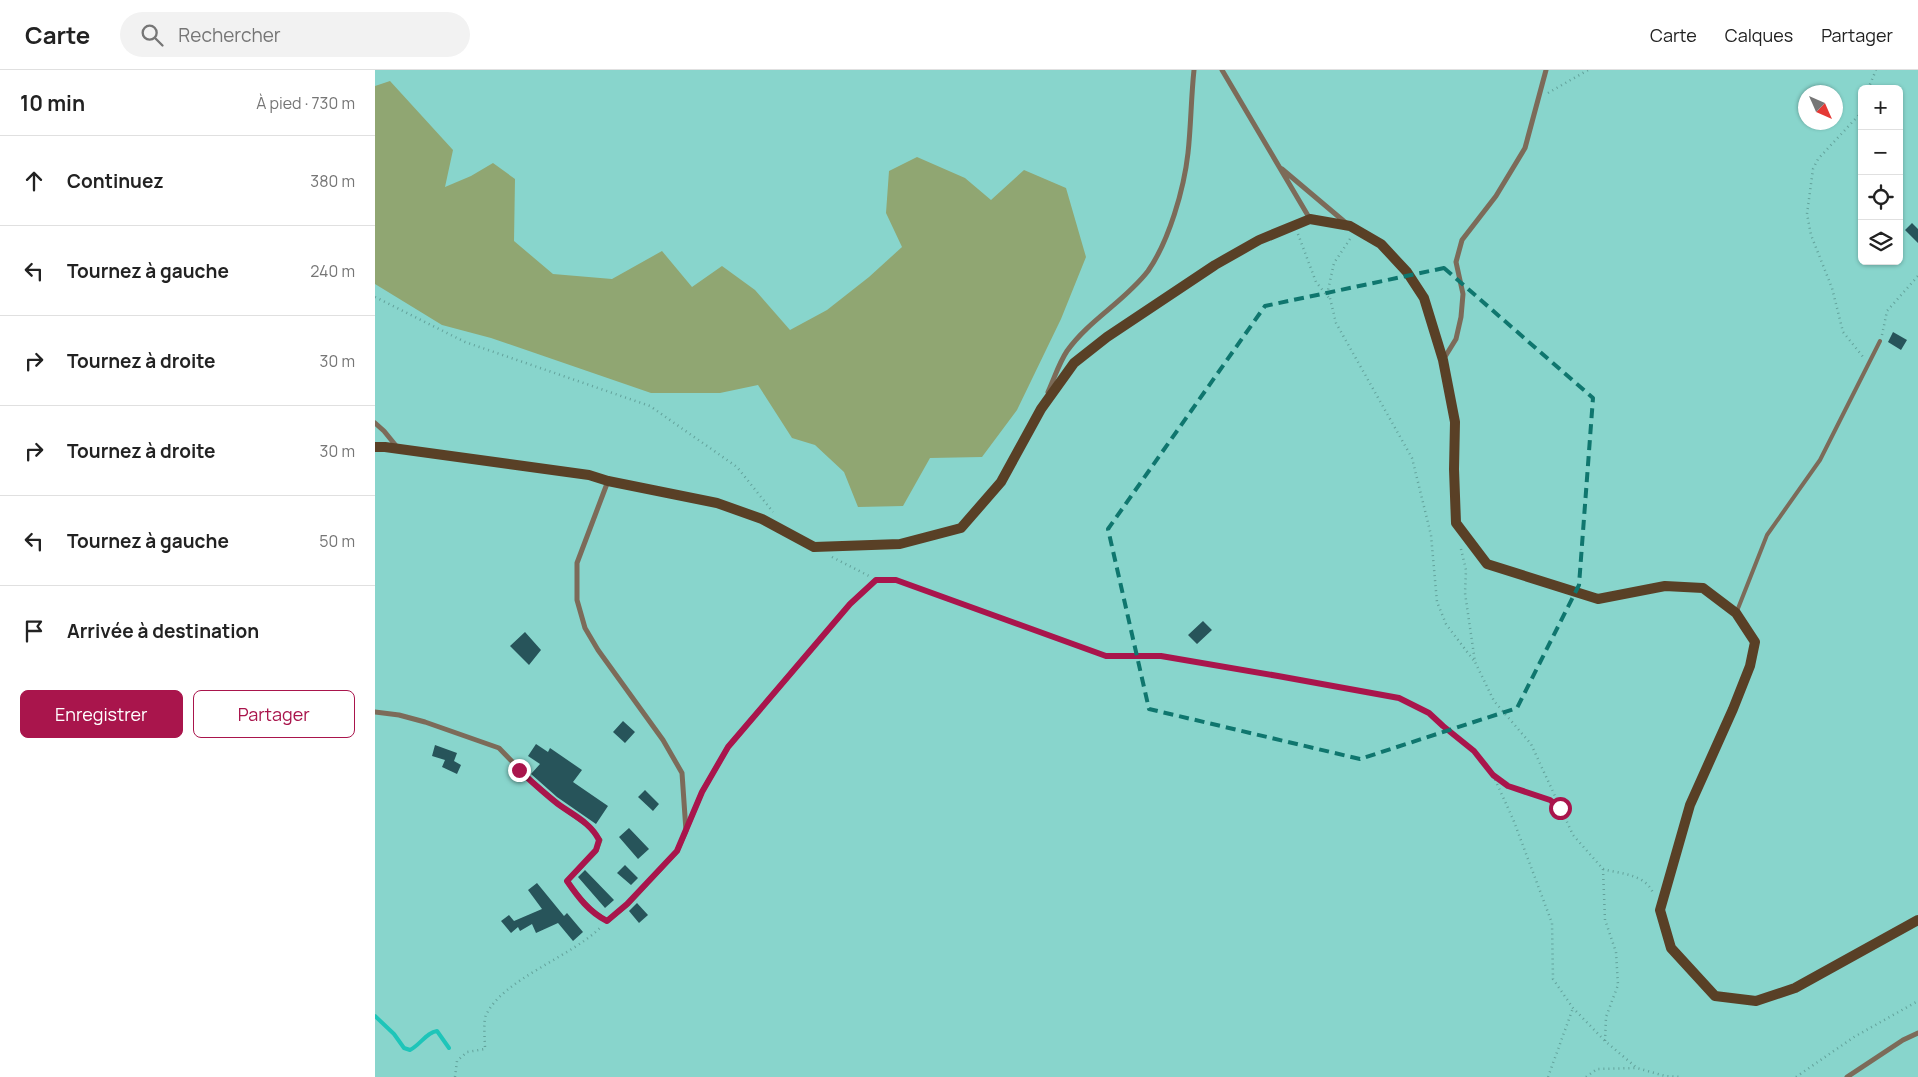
<!DOCTYPE html>
<html lang="fr">
<head>
<meta charset="utf-8">
<style>
  body { margin:0; font-family:Manrope,sans-serif; background:#f2f2f2; color:#222 }
  .controls { position:absolute; right:15px; top:15px; display:grid; overflow:hidden; border-radius:8px; box-shadow:0 1px 4px #0004 }
  .controls button { width:45px; height:45px; display:grid; place-items:center; padding:0; border:0; border-bottom:1px solid #e0e0e0; background:#fff; color:#222; font:25px sans-serif }
  .compass { position:absolute; left:1423px; top:15px; width:45px; height:45px; border-radius:50%; background:#fff; box-shadow:0 1px 4px #0004; rotate:135deg }
  .stop { position:absolute; width:15px; height:15px; margin:-11px; border:4px solid #a9154c; border-radius:50%; background:#fff }
  .stop.end { background:#a9154c; border-color:#fff; box-shadow:0 1px 5px #0008 }
  .list { margin:0; padding:0; list-style:none }
  h2 { display:flex; justify-content:space-between; align-items:center; height:65px; margin:0; padding:0 20px; font-size:21px }
  h2 small { font-size:16px; font-weight:400; color:#767676 }
  .list li { display:grid; grid-template-columns:32px 1fr auto; gap:15px; align-items:center; box-sizing:border-box; height:90px; padding:0 20px; border-top:1px solid #e0e0e0 }
  .list b { display:block; font-size:19px; white-space:nowrap }
  .list em { font-size:16px; font-style:normal; color:#767676 }
  .actions { display:flex; gap:10px; padding:15px 20px }
  .actions a { flex:1; padding:11px 0; border:1px solid #a9154c; border-radius:8px; text-align:center; font-size:18px; color:#a9154c }
  .actions .main { background:#a9154c; color:#fff }
  .icon { flex:none; width:28px; height:28px; fill:none; stroke:currentColor; stroke-width:2; stroke-linecap:round; stroke-linejoin:round }
  .map { position:relative; flex:none; width:1543px; height:1007px; overflow:hidden }
  header { display:flex; align-items:center; gap:30px; box-sizing:border-box; height:70px; padding:0 25px; background:#fff; border-bottom:1px solid #e0e0e0 }
  header strong { font-size:24px }
  nav { display:flex; gap:28px; margin-inline-start:auto; font-size:18px }
  .search { width:350px; height:45px; background:#f2f2f2; display:flex; align-items:center; gap:12px; box-sizing:border-box; padding:0 18px; border-radius:28px; color:#767676; font-size:19px }
  main { display:flex }
  aside { flex:1; background:#fff }
  .map>svg:first-child { display:block }
  .green { fill:#90a672 }
  .lines { fill:none; stroke-linecap:round; stroke-linejoin:round }
  .stream { stroke:#1ec5b9; stroke-width:4 }
  .building { fill:#27545a }
  .path { stroke:#63a29b; stroke-width:2.5; stroke-dasharray:1 4; stroke-linecap:butt }
  .lane { stroke:#7c6b59; stroke-width:4 }
  .street { stroke:#7c6b59; stroke-width:5 }
  .secondary { stroke:#594026; stroke-width:10 }
  .route { stroke:#a9154c; stroke-width:6 }
  .marked { fill:none; stroke:#0f766e; stroke-width:4; stroke-dasharray:10 6; stroke-linejoin:round }
</style>
</head>
<body>
<header>
<strong>Carte</strong>
<div class="search"><svg class="icon" aria-label="search" viewBox="0 0 24 24"><circle cx="10" cy="10" r="6"/><path d="M15 15l6 6"/></svg>Rechercher</div>
<nav><a>Carte</a><a>Calques</a><a>Partager</a></nav>
</header>
<main>
<aside>
<h2>10 min<small>À pied · 730 m</small></h2>
<ul class="list">
<li><svg class="icon" aria-label="ahead" viewBox="0 0 24 24"><path d="M12 20V5M6 11l6-6 6 6"/></svg><div><b>Continuez</b></div><em>380 m</em></li>
<li><svg class="icon" aria-label="left" viewBox="0 0 24 24"><path d="M17 20v-9H6M10 6l-5 5 5 5"/></svg><div><b>Tournez à gauche</b></div><em>240 m</em></li>
<li><svg class="icon" aria-label="right" viewBox="0 0 24 24"><path d="M7 20v-9h11M14 6l5 5-5 5"/></svg><div><b>Tournez à droite</b></div><em>30 m</em></li>
<li><svg class="icon" aria-label="right" viewBox="0 0 24 24"><path d="M7 20v-9h11M14 6l5 5-5 5"/></svg><div><b>Tournez à droite</b></div><em>30 m</em></li>
<li><svg class="icon" aria-label="left" viewBox="0 0 24 24"><path d="M17 20v-9H6M10 6l-5 5 5 5"/></svg><div><b>Tournez à gauche</b></div><em>50 m</em></li>
<li><svg class="icon" aria-label="arrive" viewBox="0 0 24 24"><path d="M6 21V4h12l-3 4 3 4H6"/></svg><div><b>Arrivée à destination</b></div></li>
</ul>
<div class="actions"><a class="main">Enregistrer</a><a>Partager</a></div>
</aside>
<div class="map">
<svg width="1543" height="1007" viewBox="0 0 1543 1007">
  <rect width="100%" height="100%" fill="#88d5cc"/>
  <path class="green" d="M15 11 78 80 70 117 96 106 118 93 140 109 139 171 178 204 237 209 287 181 317 217 347 196 380 220 415 260 452 240 494 207 527 177 511 143 514 101 542 87 590 108 616 130 649 100 691 118 711 187 686 249 642 340 607 387 555 388 528 436 483 437 469 402 440 375 417 368 383 315 345 323H276L116 268 67 255 0 214V16Z"/>
  <g class="lines">
    <path class="stream" d="M0 946 19 964 29 978 35 980C45 975 52 962 62 961L74 978"/>
  </g>
  <path class="building" d="M1537 153 1543 159V173L1530 160Z
    M1518 262 1532 270 1526 280 1513 272Z
    M828 551 837 560 822 574 813 565Z
    M150 562 166 580 154 595 135 576Z
    M248 651 260 662 250 673 238 662Z
    M161 674 173 682 175 678 207 700 198 712 233 736 221 754 182 727 156 704 165 694 153 686Z
    M60 675 82 683 79 691 86 695 82 704 67 697 70 690 57 686Z
    M270 720 284 734 278 741 263 727Z
    M254 758 274 779 263 789 244 767Z
    M250 795 263 808 256 815 242 803Z
    M210 800 239 830 230 838 203 807Z
    M162 813 189 846 192 843 208 862 198 871 183 853 161 863 157 854 145 861 143 857 136 863 126 851 134 845 139 851 167 839 153 820Z
    M262 833 273 845 264 853 254 841Z"/>
  <g class="lines">
    <path class="path" d="M1493 19 1501 0
      M1173 23 1213 0
      M1487 36 1483 46 1443 89 1438 99 1432 144 1436 165 1457 218 1468 262 1489 288
      M923 164 941 212 954 228
      M975 169 959 193 953 220 961 253 1037 388 1056 465 1062 532 1071 554 1099 591
      M0 227 90 272 275 336 362 397 398 442
      M1507 265 1512 241 1543 206
      M1086 479 1091 500 1090 523 1100 592 1119 631 1156 674 1198 765 1228 799 1230 850 1241 882 1243 915 1231 947 1230 971
      M457 487 494 506
      M509 510H521L731 586 786 587 903 606 1024 628 1054 643 1068 657 1099 681 1118 705 1138 749 1177 853 1178 909 1198 938 1230 971 1262 998 1290 1006 1306 1007
      M1120 706 1133 716 1175 730 1183 737
      M1228 799C1246 804 1270 804 1278 823
      M80 1007 82 991 92 982 110 979C110 971 108 951 111 945 128 909 196 887 226 857
      M1173 1007 1198 938
      M1211 1007 1222 999 1260 998
      M1421 1007 1479 967 1543 931"/>
    <path class="lane" d="M1362 541 1392 465 1445 390 1505 271"/>
    <path class="street" d="M847 0 935 149
      M907 99 971 153
      M1068 290 1081 269 1086 247 1088 224 1081 192 1087 170 1121 126 1150 78 1171 0
      M673 322C679 309 684 293 692 281 714 250 750 231 773 201 794 171 809 119 813 83 816 56 816 28 819 0
      M0 353 9 361 22 377
      M0 642 24 645 50 652 124 678 157 712 183 734 214 756 225 770 221 781 192 811C203 827 215 842 232 851L253 834 302 781 311 761 307 703 288 670 223 580 210 558 202 530V493L233 411
      M311 760 327 722 353 677 475 534 501 510
      M1472 1007 1528 970 1543 963"/>
    <path class="secondary" d="M0 377H10L214 405 233 411 342 433 387 449 439 477 525 474 586 458 626 412 666 339 699 293 732 267 840 195 884 170 935 149 975 156 1006 174 1032 202 1049 228 1068 290 1080 352 1079 399 1081 453 1112 494 1223 529 1290 516 1328 518 1361 543 1380 572 1375 596 1358 639 1315 735 1285 840 1296 878 1340 926 1381 931 1420 918 1543 850"/>
  </g>
  <g class="lines">
    <path class="route" d="M144 700C157 712 170 724 183 734 198 745 216 753 224 770L221 780 192 811C203 827 214 842 232 851L252 834 302 781 327 722 353 677 475 534 501 510H521L731 586H786L903 606 1024 628 1054 643 1068 656 1099 681 1118 705 1133 716 1175 730 1185 738"/>
  </g>
  <path class="marked" d="M1069 198 1218 328 1204 515 1142 638 985 689 774 639 733 459 890 236Z"/>
</svg>
<div class="controls">
<button>+</button>
<button>−</button>
<button><svg class="icon" aria-label="locate" viewBox="0 0 24 24"><circle cx="12" cy="12" r="6"/><path d="M12 2v4M12 18v4M2 12h4M18 12h4"/></svg></button>
<button><svg class="icon" aria-label="layers" viewBox="0 0 24 24"><path d="M12 4l9 5-9 5-9-5zM3 14l9 5 9-5"/></svg></button>
</div>
<svg class="compass" viewBox="-18 -18 36 36"><path d="M0-13l5 13h-10z" fill="#e53935"/><path d="M0 13l5-13h-10z" fill="#767676"/></svg>
<div class="stop" style="left:1185px;top:738px"></div>
<div class="stop end" style="left:144px;top:700px"></div>
</div>
</main>
</body>
</html>
